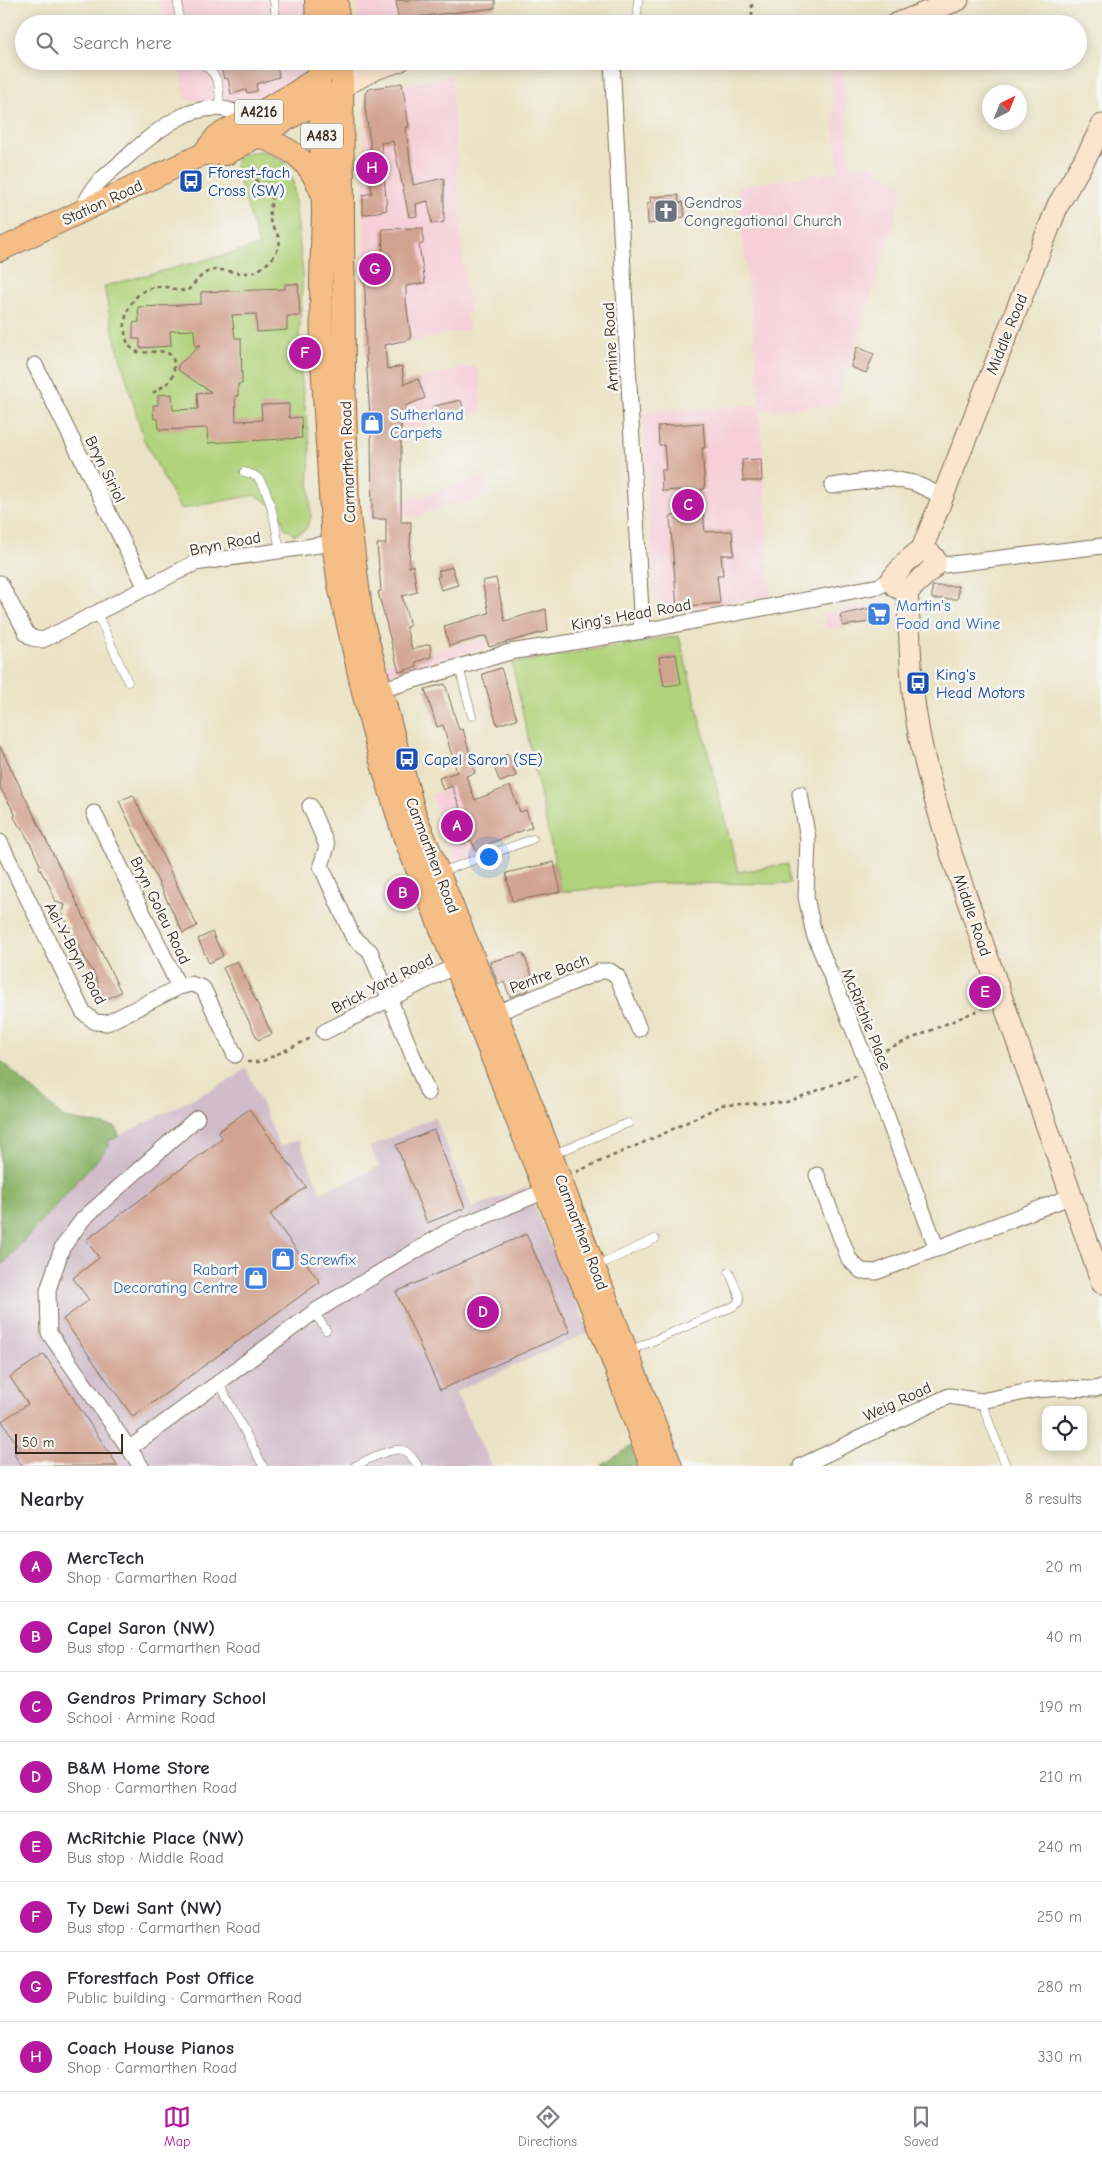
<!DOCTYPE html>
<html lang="en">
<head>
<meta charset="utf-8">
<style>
  body { margin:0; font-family:"Comic Neue",sans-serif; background:#f2f2f3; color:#2b2b33 }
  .controls { position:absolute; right:15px; bottom:15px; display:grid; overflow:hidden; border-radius:10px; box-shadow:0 2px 12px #0003 }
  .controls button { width:45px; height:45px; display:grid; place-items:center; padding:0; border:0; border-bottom:1px solid #e1e1e2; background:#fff; color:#2b2b33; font:25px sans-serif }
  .compass { position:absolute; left:982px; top:85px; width:45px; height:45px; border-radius:50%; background:#fff; box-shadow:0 2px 12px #0003; rotate:43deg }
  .scale { position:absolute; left:15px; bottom:12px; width:108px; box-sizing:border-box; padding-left:5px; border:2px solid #3b2a1e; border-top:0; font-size:14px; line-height:18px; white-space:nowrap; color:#3b2a1e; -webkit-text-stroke:4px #f6f6f2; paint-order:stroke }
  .you { position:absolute; left:488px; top:856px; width:18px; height:18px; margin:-12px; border:4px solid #fff; border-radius:50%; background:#1a73e8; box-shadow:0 0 0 8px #1a73e833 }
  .badge { display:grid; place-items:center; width:32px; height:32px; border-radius:50%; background:#b5179e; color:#fff; font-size:16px; font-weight:700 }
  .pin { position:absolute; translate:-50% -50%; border:2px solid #fff; box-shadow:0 1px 5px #0006 }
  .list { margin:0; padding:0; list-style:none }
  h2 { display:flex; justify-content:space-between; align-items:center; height:65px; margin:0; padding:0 20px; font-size:21px }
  h2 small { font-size:16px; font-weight:400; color:#7c7c81 }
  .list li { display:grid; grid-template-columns:32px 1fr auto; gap:15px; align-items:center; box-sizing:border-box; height:70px; padding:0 20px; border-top:1px solid #e1e1e2 }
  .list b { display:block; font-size:19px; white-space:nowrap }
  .list p { margin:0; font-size:16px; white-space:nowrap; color:#7c7c81 }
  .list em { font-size:16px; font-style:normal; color:#7c7c81 }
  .icon { flex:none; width:28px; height:28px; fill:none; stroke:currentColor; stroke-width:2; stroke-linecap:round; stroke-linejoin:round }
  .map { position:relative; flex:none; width:1102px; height:1466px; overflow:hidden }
  .search { position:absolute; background:#fff; box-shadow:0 2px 12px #0003; left:15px; right:15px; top:15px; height:55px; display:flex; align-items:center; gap:12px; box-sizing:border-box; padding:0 18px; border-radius:28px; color:#7c7c81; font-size:19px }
  .sheet { height:625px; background:#fff }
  nav { display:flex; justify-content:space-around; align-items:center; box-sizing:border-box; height:70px; border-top:1px solid #e1e1e2; background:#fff; font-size:14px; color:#7c7c81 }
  nav a { display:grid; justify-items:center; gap:2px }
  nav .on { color:#b5179e }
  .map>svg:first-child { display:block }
  .built { fill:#f6cfd8 }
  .industrial { fill:#d1bdca }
  .green { fill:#b1d37b; stroke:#767e4c }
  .forest { fill:#8cb56b; stroke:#647044 }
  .building { fill:#d2a391 }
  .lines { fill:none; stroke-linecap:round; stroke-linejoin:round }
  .lane-casing { stroke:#796b58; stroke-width:9 }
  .street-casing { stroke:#796b58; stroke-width:17 }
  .secondary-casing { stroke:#796b58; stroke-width:23 }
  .primary-casing { stroke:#796b58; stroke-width:24 }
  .path { stroke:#796b58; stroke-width:2.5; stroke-dasharray:4 4; stroke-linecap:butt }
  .lane { stroke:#fff; stroke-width:8 }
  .street { stroke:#fff; stroke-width:15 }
  .secondary { stroke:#fbe5cf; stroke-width:21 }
  .primary { stroke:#f6be87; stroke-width:22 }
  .labels { text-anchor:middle; stroke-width:5; stroke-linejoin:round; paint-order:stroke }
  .shield { fill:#f6f6f2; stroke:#73675e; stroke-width:1 }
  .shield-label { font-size:15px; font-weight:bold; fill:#3b2a1e }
  .transit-label { font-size:16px; fill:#164399; stroke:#f6f6f2; text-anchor:start }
  .street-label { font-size:16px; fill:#3b2a1e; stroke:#f6f6f2 }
  .worship-label { font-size:16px; fill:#5b616d; stroke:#f6f6f2; text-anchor:start }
  .shop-label { font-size:16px; fill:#366cbe; stroke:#f6f6f2; text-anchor:start }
</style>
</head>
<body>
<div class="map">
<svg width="1102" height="1466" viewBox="0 0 1102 1466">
  <rect width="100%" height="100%" fill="#f6f6f2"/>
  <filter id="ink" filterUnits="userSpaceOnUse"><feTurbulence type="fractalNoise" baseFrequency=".02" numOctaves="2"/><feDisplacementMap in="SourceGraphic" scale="10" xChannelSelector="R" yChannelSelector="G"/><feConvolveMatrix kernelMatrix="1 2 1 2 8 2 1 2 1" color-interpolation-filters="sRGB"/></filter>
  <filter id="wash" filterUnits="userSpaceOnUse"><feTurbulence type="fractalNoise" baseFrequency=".0096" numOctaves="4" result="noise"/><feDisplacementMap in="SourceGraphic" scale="20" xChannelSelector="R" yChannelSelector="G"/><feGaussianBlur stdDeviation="1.12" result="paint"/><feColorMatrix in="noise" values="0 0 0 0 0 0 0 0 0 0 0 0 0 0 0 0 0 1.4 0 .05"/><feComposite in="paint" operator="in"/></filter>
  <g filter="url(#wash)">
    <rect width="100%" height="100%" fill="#ebe3c5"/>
    <path class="built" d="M159 0H306L307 24H162Z
      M357 0H481L484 24H359Z
      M175 61H307L306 71 274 93 242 105 186 100 181 75Z
      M830 61H844L850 168 873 165 904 189 837 405 760 410 771 596 676 612 655 598 642 412 759 405 754 338 737 187 838 171Z
      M451 75 463 265 470 314 465 315 470 329 366 351 365 282H363L360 265 365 264V218H363L365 178V93L369 89 423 81Z
      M476 365 481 383 482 413 369 437 367 391Z
      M486 478 487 495 414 517 369 521V501L411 500 451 486Z
      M875 603 882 610 883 620 827 629 823 614Z
      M484 639 487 648 390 674 387 663Z
      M465 783 492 855 457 868 431 795Z"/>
    <path class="industrial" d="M246 1067 280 1146 299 1140 321 1193 379 1167 370 1147 435 1117 472 1208 526 1187 589 1332 455 1392 492 1466H0V1267L110 1145 105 1143 234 1078Z"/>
    <path class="green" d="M259 151 271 154 285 163 293 181 303 274 298 353 310 447 309 474 311 518 305 530 294 535 284 527 280 510 255 495 180 509 144 440 114 336 104 286 259 246 235 166 237 158 245 154Z
      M679 636 738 872 788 864 790 884 654 883 561 892 512 663Z"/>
    <path class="forest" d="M0 1060 64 1118 116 1127 119 1136 105 1143 110 1145 0 1267Z
      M631 1446 637 1466H601Z"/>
    <g id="blocks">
      <path class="building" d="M396 0H495V8L398 19Z
        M232 61H276L279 77 256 84 257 91 247 93 246 90 231 94 228 78 224 79 221 68 233 65Z
        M402 83 409 127H406L413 185 444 178V222L432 224 428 201 416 204 417 216 409 217 393 141 381 143 387 210 363 215V195L372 193 366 150 371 149 365 108V93L369 89Z
        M678 195 679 203 683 202 685 217 676 218V221L648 224 647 204 651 203 650 197Z
        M423 228V244L419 245 425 283 406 286V301L411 339 385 345 387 369 402 366 404 384 418 379 425 398 405 406V412L401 413V522H411L409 567 413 565 417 592 402 596 410 626 406 627 412 649 430 644 431 657 416 662 417 667 399 672 378 592 381 591 377 544H386V519H372L371 432 366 356 365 282H363L361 270 370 268 369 260 383 257 382 229Z
        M285 284H298L300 316H287V330L257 332 256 314 232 315 235 338H241L242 384H238V396H235L236 421 262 420 261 405 289 404V418L301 417 302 438 208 443 207 428 159 430 158 419H154L153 405H158V395L172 394 173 410 198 409 197 393 211 392 178 370V365L201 345 195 346 194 330 170 331 171 346 140 348V339H133V323L139 322 138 307 201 304V292L285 289Z
        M857 347 874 354 866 373 851 367Z
        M461 400 465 415 439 422 435 406Z
        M703 423 705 448H702L705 489H701L705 532 732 531 734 555H721L723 575H717L720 603 677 607 670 516 682 515 680 490 662 491 661 470H666L664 445H659L658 426Z
        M761 459 762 481H743L742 460Z
        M452 567 458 585 441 590 437 577 440 576 438 571Z
        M496 578 505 621 546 609 548 631 489 647 486 636 449 646 444 626 489 613 482 581Z
        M932 586H958V599H932Z
        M881 606 883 620 843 626 840 615Z
        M676 654 681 684 664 686 659 657Z
        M501 668 517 719 497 725 482 674Z
        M445 684 459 730 463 729 475 773 466 776 475 800 510 786 520 812 526 810 532 827 488 844 489 847 477 852 471 840 462 844 450 812 460 808 452 786 443 790 439 778 457 772 443 725 437 727 425 689Z
        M0 746 121 992 107 999 102 994 97 984 98 982 72 934 69 924 67 923 62 914 65 905 56 902 46 878 44 877 39 867 40 865 32 847 21 827 19 826 14 817 15 814 0 787Z
        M508 754 516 776 500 782 491 760Z
        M133 795 197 926 183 933 119 801Z
        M554 862 561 892 512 901 506 873Z
        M212 932 223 956 209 963 198 939Z
        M523 953 535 983 527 986 529 990 510 997 504 982 498 984 490 962Z
        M237 961 272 1034 258 1040 223 968Z
        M249 1109 306 1187 270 1214 320 1282 133 1417 63 1319 89 1300 73 1278 99 1258 86 1240 223 1138 218 1132Z
        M434 1130 465 1208 427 1223 396 1145Z
        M526 1234 570 1332 440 1390 396 1292Z
        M44 1354 100 1439 118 1466H22L14 1454 20 1449 2 1421 28 1404 10 1377Z"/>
    </g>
  </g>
  <g filter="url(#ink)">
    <use href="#blocks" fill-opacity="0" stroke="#796b58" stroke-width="1"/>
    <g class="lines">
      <g class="lane-casing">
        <path id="lane" d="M178 0 179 24
          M257 24 276 21 274 0
          M637 24 638 0
          M195 61C218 70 221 85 219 107
          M244 472C249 473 254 474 258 478 271 492 276 531 280 550
          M97 613 128 682
          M459 667 472 716
          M441 872 533 839
          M554 1154 628 1123
          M597 1266 655 1239
          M314 1312 326 1330
          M629 1351 732 1307 739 1302V1295L729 1272
          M219 1383 263 1466
          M981 1401 1006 1466
          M355 1466C365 1461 395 1445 405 1451 410 1454 415 1461 418 1466"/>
      </g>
      <g class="street-casing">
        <path id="street" d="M612 61 642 631
          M80 212C85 203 91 191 98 183 107 174 117 166 127 157 159 128 203 90 247 118
          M35 365 146 588
          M832 486 888 478 914 483 942 496
          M935 566 1102 546
          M0 583 27 634 32 638 43 640 195 563 333 543
          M380 690 510 652 642 631 879 586 891 580
          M800 794 808 839 806 897 814 934 865 1058 937 1249
          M310 806 327 846 321 866 353 937 370 951 428 1093
          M94 813 179 987 191 984 203 988 235 1055
          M0 842 83 1012 95 1022 107 1023 179 987
          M496 1013 601 971H610L617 976 639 1029
          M324 1032 455 966
          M817 1175 849 1259 861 1271 876 1272 1072 1196
          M130 1448 314 1312 447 1232 545 1191
          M141 1466 49 1333 48 1290 62 1248 83 1219 197 1118
          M801 1466 949 1396 981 1401 1035 1390 1062 1388 1095 1389 1102 1387"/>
      </g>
      <g class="secondary-casing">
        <path id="secondary" d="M896 24 958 0
          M342 87 373 70 399 61
          M922 549 1058 205 1090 150 1102 125
          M907 592C911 633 909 675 916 715 923 763 938 810 952 856L1102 1283
          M907 592 896 587 891 580 906 562 922 549
          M907 592 935 566V559L931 554 922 549"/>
      </g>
      <g class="primary-casing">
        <path id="primary" d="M316 0 317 24
          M337 0 338 24
          M319 61 323 212 321 281 322 361 333 543 339 585 364 696 381 761 404 836 615 1366 651 1466
          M342 61 344 372 348 508 362 619 415 815 496 1013 671 1466
          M259 136C290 149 307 157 320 189
          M203 154 217 136 295 93 329 69
          M0 250 203 154H226L330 95"/>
      </g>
      <path class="path" d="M752 24V0
        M153 393C163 386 174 382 174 368 175 342 150 355 138 352 134 351 132 348 129 346 118 324 129 290 156 287 167 285 177 291 187 291 195 284 200 274 210 271 224 267 239 276 253 272 265 269 283 250 279 238 277 232 271 226 270 220 268 212 273 202 272 193L254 179
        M878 1053 988 1006
        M247 1062H261L313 1037
        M576 1172 665 1133 722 1105 787 1102 856 1076"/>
      <use href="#lane" class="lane"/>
      <use href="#street" class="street"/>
      <use href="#secondary" class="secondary"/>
      <use href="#primary" class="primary"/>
    </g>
  </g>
  <defs>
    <g id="bus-square" transform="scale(1.25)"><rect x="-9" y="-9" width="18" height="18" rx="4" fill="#1a4fb4" stroke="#f6f6f2"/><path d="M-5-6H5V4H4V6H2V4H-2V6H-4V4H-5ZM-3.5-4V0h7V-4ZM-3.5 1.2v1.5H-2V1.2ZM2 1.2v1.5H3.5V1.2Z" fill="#fff"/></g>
    <g id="church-square" transform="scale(1.25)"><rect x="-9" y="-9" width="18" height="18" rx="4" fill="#6b7280" stroke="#f6f6f2"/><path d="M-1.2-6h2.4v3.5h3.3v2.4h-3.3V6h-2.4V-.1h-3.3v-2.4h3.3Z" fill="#fff"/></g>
    <g id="shop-square" transform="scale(1.25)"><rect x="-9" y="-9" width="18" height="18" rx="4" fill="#3f7fe0" stroke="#f6f6f2"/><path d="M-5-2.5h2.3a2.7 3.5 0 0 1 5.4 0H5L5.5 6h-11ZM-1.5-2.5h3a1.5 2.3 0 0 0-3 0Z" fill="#fff"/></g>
    <g id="supermarket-square" transform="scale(1.25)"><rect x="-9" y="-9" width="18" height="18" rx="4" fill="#3f7fe0" stroke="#f6f6f2"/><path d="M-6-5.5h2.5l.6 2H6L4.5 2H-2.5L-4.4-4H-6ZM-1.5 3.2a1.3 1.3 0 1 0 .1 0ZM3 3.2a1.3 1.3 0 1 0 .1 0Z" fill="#fff"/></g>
  </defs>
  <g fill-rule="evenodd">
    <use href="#bus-square" x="191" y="181"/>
    <use href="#church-square" x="666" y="211"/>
    <use href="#shop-square" x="372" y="423"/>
    <use href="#supermarket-square" x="879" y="614"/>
    <use href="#bus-square" x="918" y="683"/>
    <use href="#bus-square" x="407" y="759"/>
    <use href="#shop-square" x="283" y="1259"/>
    <use href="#shop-square" x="256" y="1278"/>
  </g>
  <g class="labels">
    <g class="shield">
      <rect x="235" y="99.5" width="48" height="25" rx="4"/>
      <rect x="301" y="123.5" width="42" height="25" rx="4"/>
    </g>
    <g class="shield-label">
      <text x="259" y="117">A4216</text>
      <text x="322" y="141">A483</text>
    </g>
    <g class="transit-label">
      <text x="208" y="178">Fforest-fach<tspan x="208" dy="18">Cross (SW)</tspan></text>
      <text x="936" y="680">King's<tspan x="936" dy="18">Head Motors</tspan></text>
      <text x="424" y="765">Capel Saron (SE)</text>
    </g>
    <g class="street-label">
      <text transform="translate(102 202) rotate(-25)" y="6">Station Road</text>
      <text transform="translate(1006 334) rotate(-68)" y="6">Middle Road</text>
      <text transform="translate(610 347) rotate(-93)" y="6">Armine Road</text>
      <text transform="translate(347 462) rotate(-92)" y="6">Carmarthen Road</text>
      <text transform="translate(106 469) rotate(64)" y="6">Bryn Siriol</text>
      <text transform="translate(225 543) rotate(-11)" y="6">Bryn Road</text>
      <text transform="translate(631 614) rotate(-10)" y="6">King's Head Road</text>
      <text transform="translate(433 855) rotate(69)" y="6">Carmarthen Road</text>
      <text transform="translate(161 910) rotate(64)" y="6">Bryn Goleu Road</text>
      <text transform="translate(973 915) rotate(71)" y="6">Middle Road</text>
      <text transform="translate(76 953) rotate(62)" y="6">Ael-Y-Bryn Road</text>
      <text transform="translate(549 973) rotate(-21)" y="6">Pentre Bach</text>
      <text transform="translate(382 983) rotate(-27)" y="6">Brick Yard Road</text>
      <text transform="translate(867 1019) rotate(68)" y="6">McRitchie Place</text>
      <text transform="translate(582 1232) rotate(69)" y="6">Carmarthen Road</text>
      <text transform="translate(897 1401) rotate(-25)" y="6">Weig Road</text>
    </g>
    <g class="worship-label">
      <text x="684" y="208">Gendros<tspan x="684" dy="18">Congregational Church</tspan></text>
    </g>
    <g class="shop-label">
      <text x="390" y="420">Sutherland<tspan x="390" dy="18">Carpets</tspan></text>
      <text x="896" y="611">Martin's<tspan x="896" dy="18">Food and Wine</tspan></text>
      <text x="300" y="1265">Screwfix</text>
      <text x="238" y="1275" text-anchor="end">Rabart<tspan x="238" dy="18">Decorating Centre</tspan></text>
    </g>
  </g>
</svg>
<div class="controls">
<button><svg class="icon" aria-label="locate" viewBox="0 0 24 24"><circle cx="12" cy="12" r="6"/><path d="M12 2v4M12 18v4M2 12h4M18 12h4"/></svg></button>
</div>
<svg class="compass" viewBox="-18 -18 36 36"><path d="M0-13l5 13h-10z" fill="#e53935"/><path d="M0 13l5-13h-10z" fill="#7c7c81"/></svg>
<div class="scale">50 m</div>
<div class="you"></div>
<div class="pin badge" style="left:457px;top:826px">A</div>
<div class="pin badge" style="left:403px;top:893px">B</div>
<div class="pin badge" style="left:688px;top:505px">C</div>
<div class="pin badge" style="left:483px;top:1312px">D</div>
<div class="pin badge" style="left:985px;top:992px">E</div>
<div class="pin badge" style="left:305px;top:353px">F</div>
<div class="pin badge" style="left:375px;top:269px">G</div>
<div class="pin badge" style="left:372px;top:168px">H</div>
<div class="search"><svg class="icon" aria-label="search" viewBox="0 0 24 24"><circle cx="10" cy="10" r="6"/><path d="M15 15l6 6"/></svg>Search here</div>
</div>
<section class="sheet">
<h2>Nearby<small>8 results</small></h2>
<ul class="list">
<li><span class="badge">A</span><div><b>MercTech</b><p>Shop · Carmarthen Road</p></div><em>20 m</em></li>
<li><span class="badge">B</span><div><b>Capel Saron (NW)</b><p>Bus stop · Carmarthen Road</p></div><em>40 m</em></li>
<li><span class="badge">C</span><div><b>Gendros Primary School</b><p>School · Armine Road</p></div><em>190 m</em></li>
<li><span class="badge">D</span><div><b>B&amp;M Home Store</b><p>Shop · Carmarthen Road</p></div><em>210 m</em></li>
<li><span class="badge">E</span><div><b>McRitchie Place (NW)</b><p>Bus stop · Middle Road</p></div><em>240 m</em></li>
<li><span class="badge">F</span><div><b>Ty Dewi Sant (NW)</b><p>Bus stop · Carmarthen Road</p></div><em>250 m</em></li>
<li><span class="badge">G</span><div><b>Fforestfach Post Office</b><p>Public building · Carmarthen Road</p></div><em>280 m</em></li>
<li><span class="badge">H</span><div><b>Coach House Pianos</b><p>Shop · Carmarthen Road</p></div><em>330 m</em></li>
</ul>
</section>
<nav>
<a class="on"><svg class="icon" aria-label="map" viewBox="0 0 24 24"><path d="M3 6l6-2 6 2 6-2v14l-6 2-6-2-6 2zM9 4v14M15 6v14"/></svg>Map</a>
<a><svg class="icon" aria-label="directions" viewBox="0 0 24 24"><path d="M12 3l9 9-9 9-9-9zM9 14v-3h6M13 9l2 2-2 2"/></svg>Directions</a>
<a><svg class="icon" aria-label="saved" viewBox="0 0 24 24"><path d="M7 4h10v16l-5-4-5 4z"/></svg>Saved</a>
</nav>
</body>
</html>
